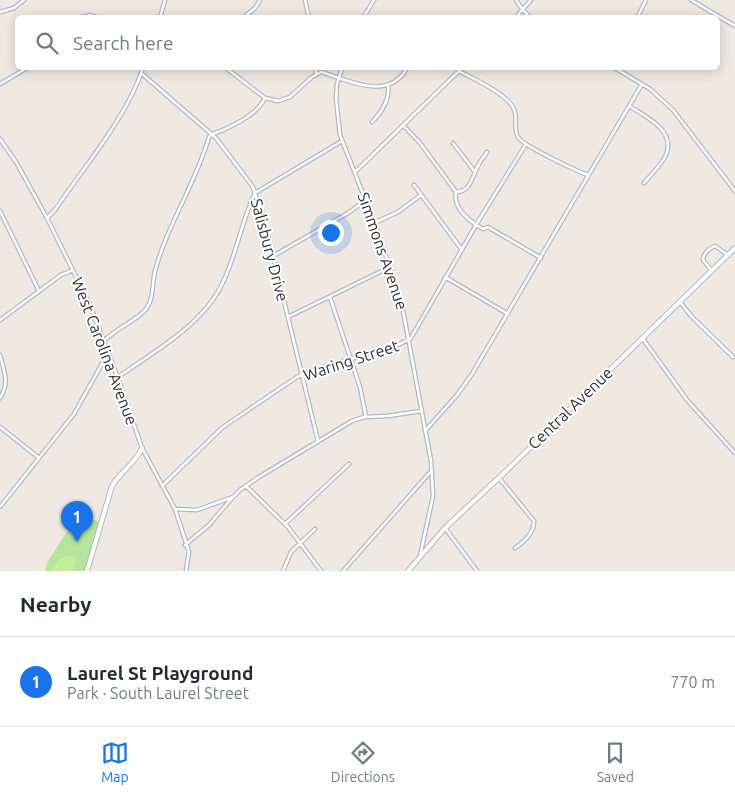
<!DOCTYPE html>
<html lang="en">
<head>
<meta charset="utf-8">
<style>
  body { margin:0; font-family:Ubuntu,sans-serif; background:#f6f6f7; color:#1f2937 }
  .you { position:absolute; left:330px; top:232px; width:18px; height:18px; margin:-12px; border:4px solid #fff; border-radius:50%; background:#1a73e8; box-shadow:0 0 0 8px #1a73e833 }
  .badge { display:grid; place-items:center; width:32px; height:32px; border-radius:50%; background:#1a73e8; color:#fff; font-size:16px; font-weight:700 }
  .pin { position:absolute; translate:-50% -41px; filter:drop-shadow(0 1px 2px #0008) }
  .pin::after { content:''; position:absolute; top:26px; width:18px; height:15px; background:inherit; clip-path:polygon(0 0,100% 0,50% 100%) }
  .list { margin:0; padding:0; list-style:none }
  h2 { display:flex; justify-content:space-between; align-items:center; height:65px; margin:0; padding:0 20px; font-size:21px }
  h2 small { font-size:16px; font-weight:400; color:#747a83 }
  .list li { display:grid; grid-template-columns:32px 1fr auto; gap:15px; align-items:center; box-sizing:border-box; height:90px; padding:0 20px; border-top:1px solid #e0e1e3 }
  .list b { display:block; font-size:19px; white-space:nowrap }
  .list p { margin:0; font-size:16px; white-space:nowrap; color:#747a83 }
  .list em { font-size:16px; font-style:normal; color:#747a83 }
  .icon { flex:none; width:28px; height:28px; fill:none; stroke:currentColor; stroke-width:2; stroke-linecap:round; stroke-linejoin:round }
  .map { position:relative; flex:none; width:735px; height:571px; overflow:hidden }
  .search { position:absolute; background:#fff; box-shadow:0 2px 12px #0003; left:15px; right:15px; top:15px; height:55px; display:flex; align-items:center; gap:12px; box-sizing:border-box; padding:0 18px; border-radius:8px; color:#747a83; font-size:19px }
  .sheet { height:155px; background:#fff }
  nav { display:flex; justify-content:space-around; align-items:center; box-sizing:border-box; height:70px; border-top:1px solid #e0e1e3; background:#fff; font-size:14px; color:#747a83 }
  nav a { display:grid; justify-items:center; gap:2px }
  nav .on { color:#1a73e8 }
  .map>svg:first-child { display:block }
  .green { fill:#b6e59e }
  .pitch { fill:#c9ec9a }
  .lines { fill:none; stroke-linecap:round; stroke-linejoin:round }
  .street-casing { stroke:#b4b7c1; stroke-width:5 }
  .secondary-casing { stroke:#b4b7c1; stroke-width:6 }
  .street { stroke:#fff; stroke-width:2.5 }
  .secondary { stroke:#fff; stroke-width:4 }
  .labels { text-anchor:middle; stroke-width:4; stroke-linejoin:round; paint-order:stroke }
  .street-label { font-size:16px; fill:#2e2e2e; stroke:#fff }
</style>
</head>
<body>
<div class="map">
<svg width="735" height="571" viewBox="0 0 735 571">
  <rect width="100%" height="100%" fill="#efe9e1"/>
  <path class="green" d="M78 515 100 522 85 571H45L48 561Z"/>
  <path class="pitch" d="M68 556 77 557 73 571 52 570C56 562 60 558 68 556Z"/>
  <g class="lines">
    <g class="street-casing">
      <path id="street" d="M305 0 309 18
        M516 0 523 10 531 18
        M691 0 735 26
        M0 12 14 8 24 0
        M78 18 90 15 99 18
        M160 18 165 0
        M243 18 255 8 260 0
        M363 18 374 0
        M515 18 531 0
        M637 18 646 0
        M226 68 265 98 278 101 290 97 312 77 321 72C327 73 331 76 336 77 361 86 392 96 407 68
        M342 68 337 84 336 98 340 135 379 235 402 305 431 461 433 496 420 556
        M615 68 650 89 673 110 735 191
        M459 71C474 79 500 91 511 104 520 116 512 127 518 137 523 146 577 171 588 175
        M141 73 216 138 253 187 269 239 318 441
        M316 75V68
        M0 84 27 68
        M629 106C646 117 676 130 666 155 661 165 651 175 644 183
        M372 122C382 112 390 100 388 85
        M403 125 420 143 456 192C453 208 469 221 483 229L488 227 541 258
        M0 139 16 162 47 218 89 303 119 381 142 448 175 509 189 552 186 571
        M453 143 475 172
        M355 172 462 68
        M414 185 462 250
        M456 192C471 192 472 176 478 166 480 161 484 157 487 152
        M0 211 39 291
        M47 218 55 210C84 167 127 117 143 68
        M374 223 398 212 421 195
        M273 256 348 213 365 201
        M712 271 703 260C703 254 709 248 715 246L728 255
        M445 277 508 314
        M330 297 360 387 366 417
        M680 302 692 317 733 357
        M288 317 390 267
        M0 320 61 275 73 270
        M643 339 687 400 735 453
        M104 341C115 329 139 319 146 309 154 299 152 283 155 271 167 225 196 183 209 137 213 132 218 133 223 130 238 123 258 113 265 98
        M0 355C4 371 10 383 0 398
        M118 377C155 351 205 324 224 280 237 252 242 220 255 193L342 141
        M0 427 39 458
        M425 431 457 395 472 374 642 84
        M499 478 534 521C534 533 524 542 515 548
        M162 486 223 427 297 377 310 371 398 345 411 338 476 225 526 144
        M246 486 288 527 321 571
        M0 507 74 414 108 353
        M175 509 197 510 233 497 240 490 259 477 352 421 364 417 388 416 421 411
        M285 524 349 464
        M445 528 477 571
        M185 545 209 525 232 498
        M283 571 291 552 315 529
        M343 571 432 470"/>
    </g>
    <g class="secondary-casing">
      <path id="secondary" d="M87 571 112 486C120 472 136 463 142 448
        M408 571 445 528 505 472 735 248"/>
    </g>
    <use href="#street" class="street"/>
    <use href="#secondary" class="secondary"/>
  </g>
  <g class="labels">
    <g class="street-label">
      <text transform="translate(270 250) rotate(75)" y="6">Salisbury Drive</text>
      <text transform="translate(383 251) rotate(71)" y="6">Simmons Avenue</text>
      <text transform="translate(105 351) rotate(69)" y="6">West Carolina Avenue</text>
      <text transform="translate(351 360) rotate(-18)" y="6">Waring Street</text>
      <text transform="translate(570 408) rotate(-44)" y="6">Central Avenue</text>
    </g>
  </g>
</svg>
<div class="you"></div>
<div class="pin badge" style="left:77px;top:542px">1</div>
<div class="search"><svg class="icon" aria-label="search" viewBox="0 0 24 24"><circle cx="10" cy="10" r="6"/><path d="M15 15l6 6"/></svg>Search here</div>
</div>
<section class="sheet">
<h2>Nearby<small></small></h2>
<ul class="list">
<li><span class="badge">1</span><div><b>Laurel St Playground</b><p>Park · South Laurel Street</p></div><em>770 m</em></li>
</ul>
</section>
<nav>
<a class="on"><svg class="icon" aria-label="map" viewBox="0 0 24 24"><path d="M3 6l6-2 6 2 6-2v14l-6 2-6-2-6 2zM9 4v14M15 6v14"/></svg>Map</a>
<a><svg class="icon" aria-label="directions" viewBox="0 0 24 24"><path d="M12 3l9 9-9 9-9-9zM9 14v-3h6M13 9l2 2-2 2"/></svg>Directions</a>
<a><svg class="icon" aria-label="saved" viewBox="0 0 24 24"><path d="M7 4h10v16l-5-4-5 4z"/></svg>Saved</a>
</nav>
</body>
</html>
